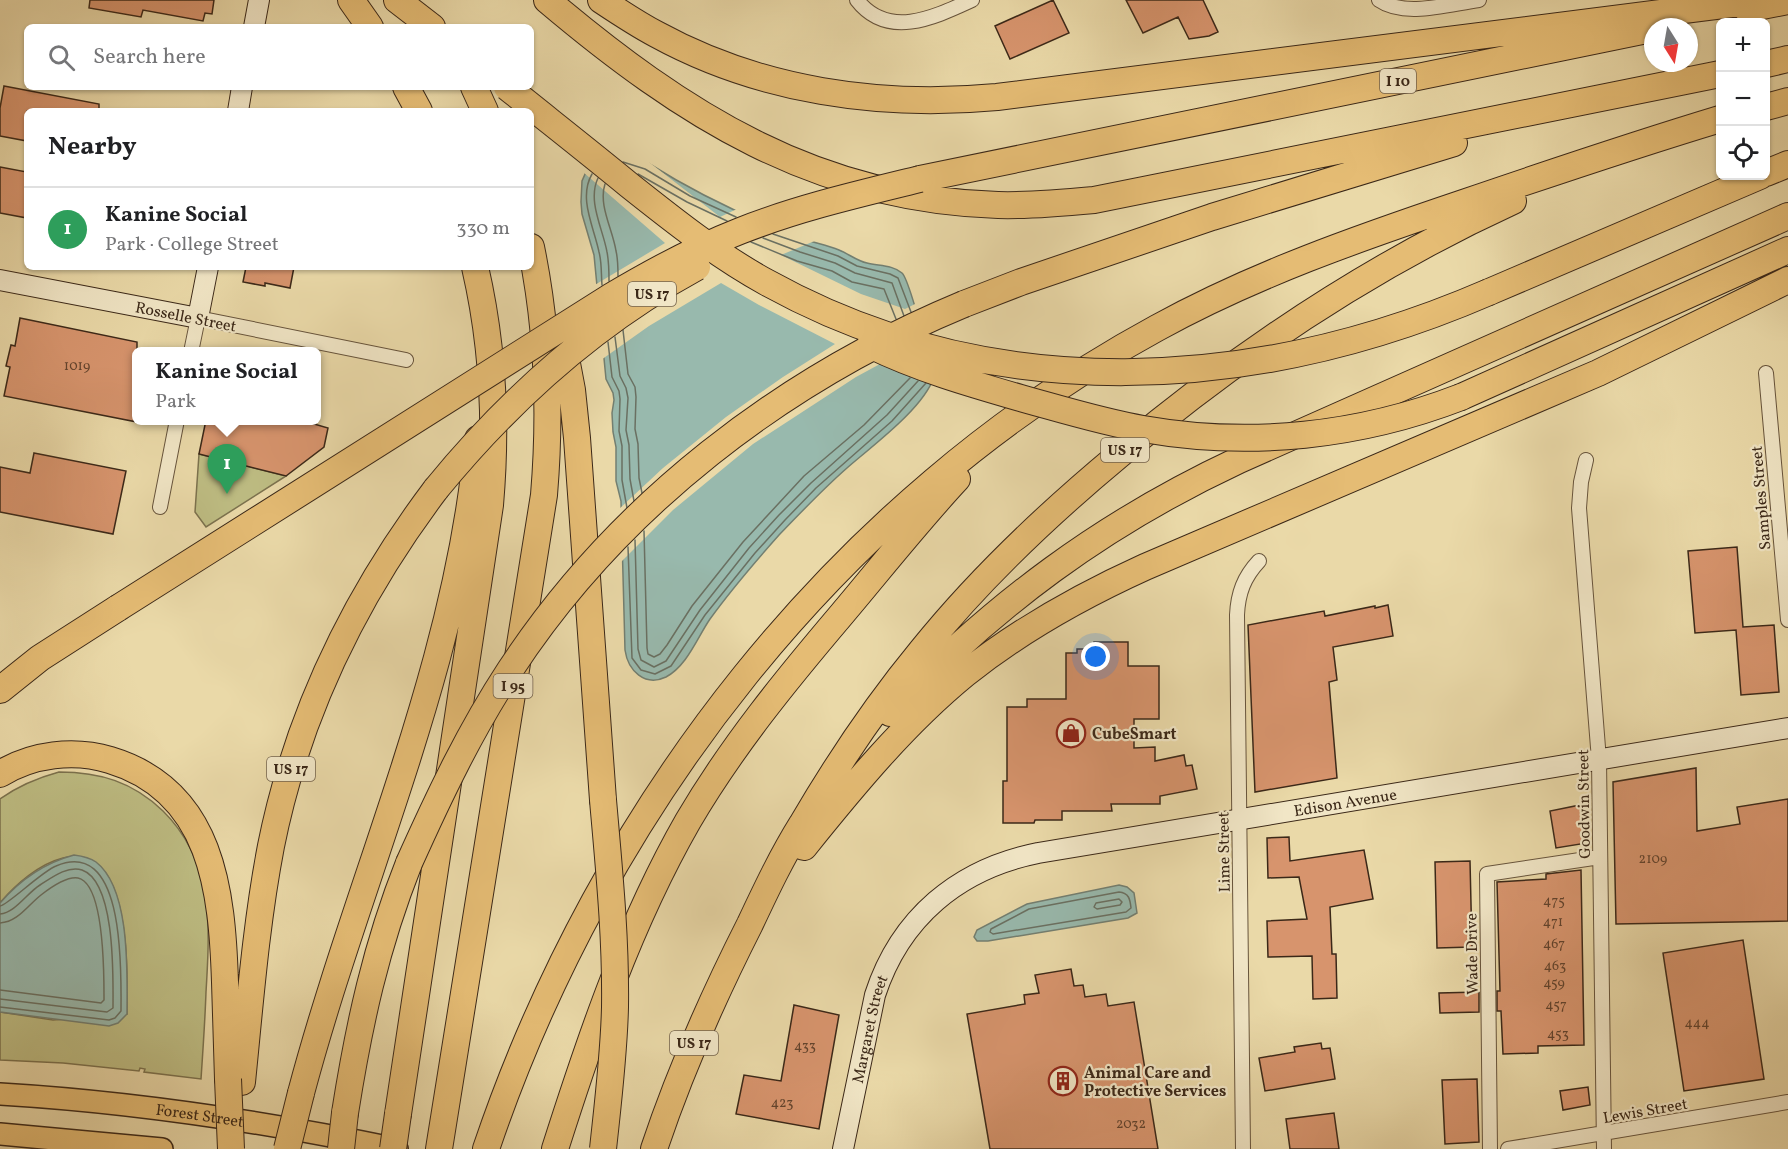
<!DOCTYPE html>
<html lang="en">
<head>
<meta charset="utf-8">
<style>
  body { margin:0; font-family:Vollkorn,serif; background:#f6f6f6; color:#202124 }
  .controls { position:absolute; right:18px; top:18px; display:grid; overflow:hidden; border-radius:9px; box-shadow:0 2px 4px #0004 }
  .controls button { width:54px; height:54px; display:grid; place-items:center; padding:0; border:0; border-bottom:2px solid #e0e0e0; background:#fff; color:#202124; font:30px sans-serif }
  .compass { position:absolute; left:1644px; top:18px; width:54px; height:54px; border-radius:50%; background:#fff; box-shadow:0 2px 4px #0004; rotate:169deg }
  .you { position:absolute; left:1096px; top:657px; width:21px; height:21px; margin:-15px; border:4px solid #fff; border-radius:50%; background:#1a73e8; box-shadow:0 0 0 9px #1a73e833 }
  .badge { display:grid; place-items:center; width:39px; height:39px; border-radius:50%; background:#7c3aed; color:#fff; font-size:20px; font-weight:700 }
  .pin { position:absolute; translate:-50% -50px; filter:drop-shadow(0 2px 3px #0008) }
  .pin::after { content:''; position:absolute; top:32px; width:21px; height:18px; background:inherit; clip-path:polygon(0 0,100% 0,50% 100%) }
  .popup { position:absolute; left:132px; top:347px; width:189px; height:78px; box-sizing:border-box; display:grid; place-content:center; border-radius:9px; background:#fff; filter:drop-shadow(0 2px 4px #0005); font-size:20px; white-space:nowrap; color:#757577 }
  .popup b { font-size:22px; color:#202124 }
  .popup::after { content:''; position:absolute; left:50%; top:100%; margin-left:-12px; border:12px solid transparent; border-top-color:#fff }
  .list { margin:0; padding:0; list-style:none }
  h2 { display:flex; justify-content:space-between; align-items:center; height:78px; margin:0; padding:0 24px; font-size:26px }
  h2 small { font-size:20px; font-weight:400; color:#757577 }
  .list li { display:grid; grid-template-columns:39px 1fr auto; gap:18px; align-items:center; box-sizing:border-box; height:84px; padding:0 24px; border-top:2px solid #e0e0e0 }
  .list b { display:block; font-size:22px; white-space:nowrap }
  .list p { margin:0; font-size:20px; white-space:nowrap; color:#757577 }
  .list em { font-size:20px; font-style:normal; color:#757577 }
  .icon { flex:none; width:33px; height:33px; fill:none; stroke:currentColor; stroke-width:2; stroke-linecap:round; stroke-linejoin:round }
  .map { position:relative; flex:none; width:1788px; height:1149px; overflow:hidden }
  .search { position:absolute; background:#fff; box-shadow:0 2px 4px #0004; left:24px; top:24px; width:510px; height:66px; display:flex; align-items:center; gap:15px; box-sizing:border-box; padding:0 21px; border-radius:9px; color:#757577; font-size:22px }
  .panel { position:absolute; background:#fff; box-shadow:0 2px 4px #0004; left:24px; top:108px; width:510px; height:162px; border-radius:9px }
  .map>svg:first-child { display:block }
  .green { fill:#bebd83; stroke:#7c724e; stroke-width:1.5 }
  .water { fill:#98b9ad; stroke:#737f71; stroke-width:1.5 }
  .pier { fill:#ead9a8 }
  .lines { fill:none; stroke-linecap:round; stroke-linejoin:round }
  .shore { stroke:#6a7062; stroke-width:1.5 }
  .building { fill:#d7946d; stroke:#3b2818; stroke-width:1.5 }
  .street-casing { stroke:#67543c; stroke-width:16 }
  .secondary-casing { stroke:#3b2818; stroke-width:22 }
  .primary-casing { stroke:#3b2818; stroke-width:24 }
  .highway-casing { stroke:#3b2818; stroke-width:28 }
  .street { stroke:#f1e6c6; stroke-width:14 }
  .secondary { stroke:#f1e6c6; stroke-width:20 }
  .primary { stroke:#e5bc74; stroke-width:21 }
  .highway { stroke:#e5bc74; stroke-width:26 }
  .highway-bridge-casing { stroke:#3b2818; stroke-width:28; stroke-linecap:butt }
  .highway-bridge { stroke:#e5bc74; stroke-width:26 }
  .labels { text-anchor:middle; stroke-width:4.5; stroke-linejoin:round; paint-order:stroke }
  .number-label { font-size:14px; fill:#62432d }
  .shield { fill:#f1e6c6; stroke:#72614c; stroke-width:1.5 }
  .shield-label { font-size:15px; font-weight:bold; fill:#3b2818 }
  .street-label { font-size:16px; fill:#3b2818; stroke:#f1e6c6 }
  .poi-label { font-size:16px; font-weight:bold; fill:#3b2818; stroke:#f1e6c6; text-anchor:start }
</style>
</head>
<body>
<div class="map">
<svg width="1788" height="1149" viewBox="0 0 1788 1149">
  <rect width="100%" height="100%" fill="#ead9a8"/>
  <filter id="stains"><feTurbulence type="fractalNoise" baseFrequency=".00333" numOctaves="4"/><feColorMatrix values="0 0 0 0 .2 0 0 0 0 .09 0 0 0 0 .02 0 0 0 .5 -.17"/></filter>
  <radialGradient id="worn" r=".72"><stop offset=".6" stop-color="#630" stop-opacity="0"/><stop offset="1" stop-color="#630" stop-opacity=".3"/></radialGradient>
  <path class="green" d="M199 454 286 476 206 527 195 512Z
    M59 772C100 772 133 782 163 811 214 861 210 927 206 992 205 1021 203 1050 201 1079L144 1072 145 1069 140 1068 139 1071 63 1063 0 1060V1012L53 1020 127 1014C127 974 133 840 63 858 39 864 16 884 0 903V799C18 786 37 778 59 772Z"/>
  <path class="water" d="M648 163C697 194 750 219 804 239 815 243 827 245 839 250 849 254 857 261 867 263 879 266 893 265 902 273 910 280 930 362 934 377 923 409 872 446 847 468 823 489 801 512 779 535 755 562 731 590 710 619 697 638 687 666 666 677 645 687 628 671 625 650L621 501 616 481V447L613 432 612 413 614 400 613 393 606 379 594 255 582 214 581 202 582 181 586 172Z
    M74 855C82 856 89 857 96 862 131 889 127 975 127 1014L118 1023 109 1026 0 1012V903C20 880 44 863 74 855Z
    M1119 885 1127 887 1134 893 1137 913 1128 918 988 941H977L974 937 977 930 1027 904Z"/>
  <path class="pier" d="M624 153 645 159 720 217 739 208 784 229 817 240 781 255 861 294 905 309 917 303 936 340 935 385 880 364 856 377 753 444 673 510 619 564 618 510 663 468 726 417 783 377 835 344 759 305 721 283 649 326 601 360 593 286 665 243 583 172 590 163 600 157Z"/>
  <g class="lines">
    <path class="shore" d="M623 162 645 169 690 196 736 217
      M592 174C578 198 594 227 599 252 602 263 601 274 602 285
      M638 174 687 202 727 221
      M598 178C587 201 603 229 607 252 609 262 609 271 609 281
      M605 184C598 205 613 230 616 251 618 259 618 268 618 276
      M773 234 838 256 857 266 890 274 898 278 911 312
      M763 238 800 252 835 263 855 273 892 283 904 316
      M751 242 797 261 832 271 852 282 884 289 896 319
      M623 330 628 374 635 387 636 397 635 429 638 444 639 478 642 493
      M615 337 620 376 626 388 628 398 626 430 629 445 630 479 634 501
      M608 342 612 377 619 391 620 399 619 431 622 446V480L627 508
      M644 531 647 648 648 654 654 657 660 654 667 645 692 606 743 542 804 476 864 425 910 378
      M635 540 638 649 641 660 654 667 666 661 700 610 749 548 779 515 811 483 887 415 918 381
      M628 547 632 658 641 670 655 674 671 666 705 615 755 553 785 520 816 488 892 421 926 383
      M1119 892C1129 893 1130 899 1131 908L1126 912 993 934 990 932 991 929 1029 909Z
      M1119 899 1122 902 1120 905 1097 909 1094 907 1096 903Z
      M0 906C8 905 41 872 56 866 126 836 121 973 121 1011L115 1018 109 1020 0 1007
      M0 914C15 913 27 893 40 885 51 878 68 865 82 870 116 882 113 979 113 1008L107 1012 0 999
      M0 923C18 922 28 905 41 895 50 888 66 876 78 878 105 884 104 979 104 1000L101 1003 0 990"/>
  </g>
  <path class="building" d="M90 0H214L212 14 205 13 203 21 143 10 141 17 89 8Z
    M1053 0 1069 33 1010 59 995 26Z
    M1126 0H1203L1218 32 1209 36 1189 39 1178 17 1143 33Z
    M4 86 99 104V111H27V141L0 136V108Z
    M0 167 27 172V218L0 213Z
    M246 267H294L290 288 265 283V286L243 282Z
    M20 318 137 342V422L4 396 10 367 6 366 11 345 15 346Z
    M206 420H307V422L328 428 324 447 286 476 199 454Z
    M34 453 126 471 113 534 0 512V467L30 473Z
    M1737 547 1743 627 1774 625 1779 692 1741 695 1736 630 1695 633 1688 551Z
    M1388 605 1393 636 1333 647 1337 680 1329 682 1337 778 1255 792 1248 625 1324 611 1325 616 1375 606V608Z
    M1094 642H1128V666H1159V719H1134V748L1155 747V761L1184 755 1186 766 1192 765 1197 789 1160 796V804H1111L1112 811H1062V820H1035L1034 823H1003V781H1007V707H1027V699H1066V653H1077V649H1094Z
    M1696 768 1697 831 1740 824 1737 807 1788 799V921L1616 924 1613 782Z
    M1580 805 1587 843 1556 848 1550 811Z
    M1289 837 1290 861 1364 850 1373 899 1330 907 1332 954H1336L1337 998 1313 999 1312 956 1268 957 1267 921 1307 919 1299 877 1268 878 1267 838Z
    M1470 861 1472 947 1437 948 1435 862Z
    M1581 870 1584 1045 1538 1046V1053L1503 1054 1501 1011H1497V991H1500L1497 882 1546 879V874Z
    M1743 940 1764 1079 1684 1091 1663 953Z
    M1071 969 1074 986 1083 985 1085 997 1106 994 1108 1006 1134 1002 1158 1149H990L967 1014 1025 1004 1024 995 1039 993 1035 975Z
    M1479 992V1012L1440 1013 1439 993Z
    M794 1005 839 1015 819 1129 736 1114 744 1075 781 1081Z
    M1321 1043 1322 1049 1330 1048 1335 1079 1265 1091 1259 1058 1295 1052 1294 1047Z
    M1477 1079 1479 1142 1445 1144 1442 1080Z
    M1588 1087 1590 1105 1563 1110 1560 1091Z
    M1334 1113 1339 1149H1290L1286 1119Z"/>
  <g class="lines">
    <g class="street-casing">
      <path id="street" d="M857 0C888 40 935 17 972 0
        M1379 0C1405 18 1449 4 1479 0
        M191 352 198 318 406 360
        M1766 373 1788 620
        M1586 460 1581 482 1579 508 1599 760 1604 1149
        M160 507 177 420
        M1243 1149 1237 615C1238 593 1244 577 1259 561
        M1490 1149 1487 874 1600 857
        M1508 1149 1788 1102"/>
    </g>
    <g class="secondary-casing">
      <g id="secondary">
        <path d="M254 27 259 0"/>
        <path d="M238 111 242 87"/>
        <path d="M0 280 198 318 208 267"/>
        <path id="s1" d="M843 1149 875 995C900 918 958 869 1038 853L1788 728"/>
      </g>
    </g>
    <g class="primary-casing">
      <g id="primary">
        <path id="s2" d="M0 1094C134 1102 266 1122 397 1149"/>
        <path d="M0 1134 162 1149"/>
      </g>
    </g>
    <g class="highway-casing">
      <path id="highway" d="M351 0 370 27
        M397 0 432 27
        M547 0C682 114 816 200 998 205 1030 206 1062 203 1094 200L1720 74
        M601 0C619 12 637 24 656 34 760 91 880 108 997 97L1763 0
        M1747 9 1788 1
        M1766 64 1788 59
        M406 87 419 111
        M474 87 485 111
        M1766 107 1788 101
        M1766 173 1788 164
        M920 179 1642 31
        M1489 292 1760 176
        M964 304 1021 282 1212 217 1454 143
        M562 337 572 390 577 438 603 800
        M1461 397 1788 250
        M0 690 40 658 118 608
        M890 713C995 604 1102 524 1239 460L1788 216
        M0 774C32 754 74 749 110 760 213 791 222 892 225 982 226 1015 227 1047 228 1079
        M804 847C853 786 904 724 965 674 1020 630 1081 596 1145 567L1598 373 1788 280
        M242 1082C250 1003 256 924 271 846 297 716 356 595 436 489
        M301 1093C359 875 458 666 478 439
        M345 1113C359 1024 376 946 409 863
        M398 1114 490 505C497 425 493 345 475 267
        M439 1149 544 495C551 411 548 330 531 247
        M486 1149C601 808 838 501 1157 328 1253 275 1359 238 1463 203 1548 174 1634 145 1720 119
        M555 1149C591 1036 629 924 688 821 732 746 786 680 842 614 880 569 917 522 957 479
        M654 1149C680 1071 713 997 750 924 766 890 782 856 802 824 836 766 879 702 922 650 980 578 1048 514 1119 455 1239 354 1371 266 1513 201"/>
    </g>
    <use href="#street" class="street"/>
    <use href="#secondary" class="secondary"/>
    <use href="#primary" class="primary"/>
    <use href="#highway" class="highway"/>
    <g class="highway-bridge-casing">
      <path id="highway-bridge" d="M507 87C548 120 589 152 629 185 673 220 717 255 766 282 993 408 1256 393 1489 292
        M870 345C919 369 972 384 1024 399 1064 410 1103 422 1143 429 1251 448 1360 436 1461 397
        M436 489C508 401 596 322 697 267
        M118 608 610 297C652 272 694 249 740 231 798 208 859 194 920 179
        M603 800C609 869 616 937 615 1007 614 1054 608 1102 603 1149
        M409 863C439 796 470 731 510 670 618 505 783 379 964 304
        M228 1079 231 1149
        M287 1149 301 1093
        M341 1149 345 1113
        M393 1149 398 1114"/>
    </g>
    <use href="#highway-bridge" class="highway-bridge"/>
  </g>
  <defs>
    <g id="shop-ring" transform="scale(1.5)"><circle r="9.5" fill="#f1e6c6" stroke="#8f2418" stroke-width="1.5"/><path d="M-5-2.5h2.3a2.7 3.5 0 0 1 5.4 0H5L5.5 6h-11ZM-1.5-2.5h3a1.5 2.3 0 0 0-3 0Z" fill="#8f2418"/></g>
    <g id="building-ring" transform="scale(1.5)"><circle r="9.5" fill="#f1e6c6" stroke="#8f2418" stroke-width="1.5"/><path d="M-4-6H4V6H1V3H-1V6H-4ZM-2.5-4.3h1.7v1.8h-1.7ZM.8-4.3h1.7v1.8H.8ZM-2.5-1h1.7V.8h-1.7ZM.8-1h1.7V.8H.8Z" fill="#8f2418"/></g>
  </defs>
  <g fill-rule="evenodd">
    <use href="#shop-ring" x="1071" y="733"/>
    <use href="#building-ring" x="1063" y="1081"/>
  </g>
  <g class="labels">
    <g class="number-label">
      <text x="77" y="370">1019</text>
      <text x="1653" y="863">2109</text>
      <text x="1554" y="905">475</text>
      <text x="1553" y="926">471</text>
      <text x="1554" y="948">467</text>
      <text x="1555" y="970">463</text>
      <text x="1554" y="987">459</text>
      <text x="1556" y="1009">457</text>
      <text x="1697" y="1027">444</text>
      <text x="1558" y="1038">453</text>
      <text x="805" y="1050">433</text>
      <text x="782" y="1107">423</text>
      <text x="1131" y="1128">2032</text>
    </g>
    <g class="shield">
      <rect x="1380" y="69" width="36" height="24" rx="4.5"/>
      <rect x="628" y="282" width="48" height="24" rx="4.5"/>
      <rect x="1101" y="438" width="48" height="24" rx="4.5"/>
      <rect x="493.5" y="674" width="39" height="24" rx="4.5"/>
      <rect x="267" y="757" width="48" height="24" rx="4.5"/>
      <rect x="670" y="1031" width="48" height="24" rx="4.5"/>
    </g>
    <g class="shield-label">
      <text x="1398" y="86">I 10</text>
      <text x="652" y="299">US 17</text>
      <text x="1125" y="455">US 17</text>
      <text x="513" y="691">I 95</text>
      <text x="291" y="774">US 17</text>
      <text x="694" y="1048">US 17</text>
    </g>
    <g class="street-label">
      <text transform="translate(186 316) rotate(11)" y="6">Rosselle Street</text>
      <text transform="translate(1760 498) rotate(-95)" y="6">Samples Street</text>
      <text dy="6" stroke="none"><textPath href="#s1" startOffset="696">Edison Avenue</textPath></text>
      <text transform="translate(1583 804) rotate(-91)" y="6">Goodwin Street</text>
      <text transform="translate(1223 852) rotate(-91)" y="6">Lime Street</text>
      <text transform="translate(1471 954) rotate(-91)" y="6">Wade Drive</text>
      <text dy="6" stroke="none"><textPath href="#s1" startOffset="123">Margaret Street</textPath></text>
      <text transform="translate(1645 1110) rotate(-10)" y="6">Lewis Street</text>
      <text dy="6" stroke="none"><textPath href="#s2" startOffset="201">Forest Street</textPath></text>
    </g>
    <g class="poi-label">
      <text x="1092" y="739">CubeSmart</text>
      <text x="1084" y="1078">Animal Care and<tspan x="1084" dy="18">Protective Services</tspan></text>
    </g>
  </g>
  <rect width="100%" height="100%" filter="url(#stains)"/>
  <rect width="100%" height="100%" fill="url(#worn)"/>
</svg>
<div class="controls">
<button>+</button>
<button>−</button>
<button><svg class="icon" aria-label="locate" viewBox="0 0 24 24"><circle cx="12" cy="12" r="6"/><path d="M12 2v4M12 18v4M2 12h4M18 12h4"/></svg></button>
</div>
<svg class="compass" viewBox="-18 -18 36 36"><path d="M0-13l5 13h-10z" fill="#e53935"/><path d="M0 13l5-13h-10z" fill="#757577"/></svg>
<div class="you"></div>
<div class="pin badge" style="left:227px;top:494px;background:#2e9e5b">1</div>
<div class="popup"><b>Kanine Social</b>Park</div>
<div class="search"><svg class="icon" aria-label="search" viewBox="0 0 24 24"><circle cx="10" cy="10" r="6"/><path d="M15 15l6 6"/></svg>Search here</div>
<section class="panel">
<h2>Nearby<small></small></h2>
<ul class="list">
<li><span class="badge" style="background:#2e9e5b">1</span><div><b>Kanine Social</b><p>Park · College Street</p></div><em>330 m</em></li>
</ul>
</section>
</div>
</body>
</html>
